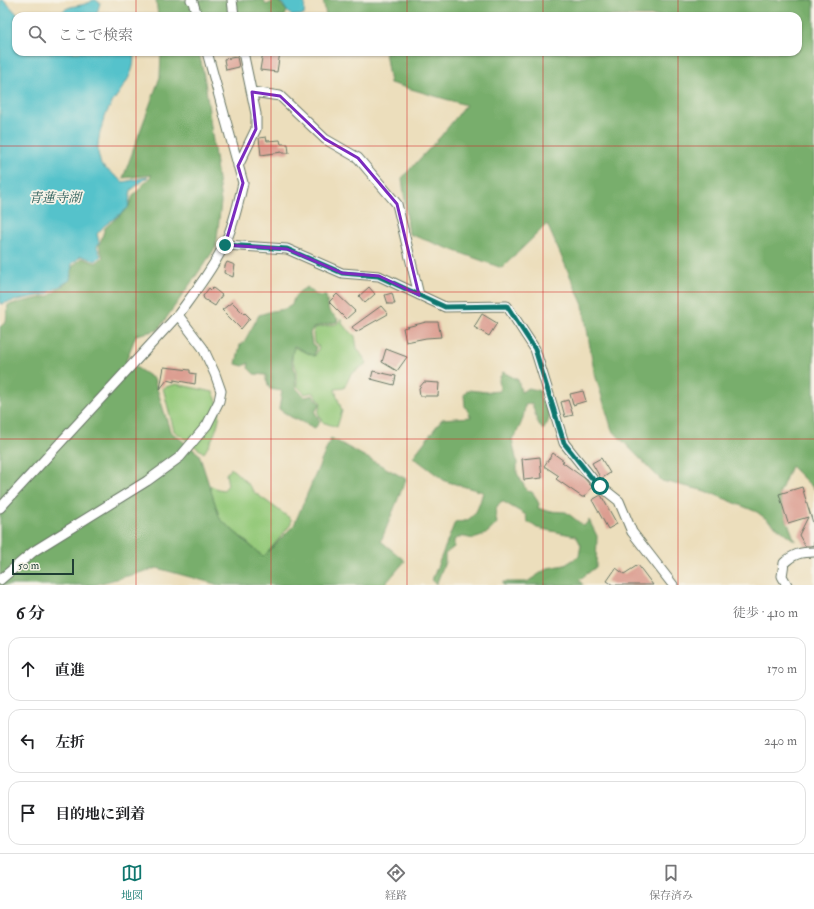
<!DOCTYPE html>
<html lang="ja">
<head>
<meta charset="utf-8">
<style>
  body { margin:0; font-family:"IM FELL Double Pica","Noto Serif JP",serif; background:#f6f6f6; color:#202124 }
  .scale { position:absolute; left:12px; bottom:10px; width:62px; box-sizing:border-box; padding-left:4px; border:2px solid #1f3d34; border-top:0; font-size:11px; line-height:14px; white-space:nowrap; color:#1f3d34; -webkit-text-stroke:3px #f7f3e8; paint-order:stroke }
  .stop { position:absolute; width:12px; height:12px; margin:-9px; border:3px solid #0f766e; border-radius:50%; background:#fff }
  .stop.end { background:#0f766e; border-color:#fff; box-shadow:0 1px 4px #0008 }
  .list { margin:0; padding:0; list-style:none }
  h2 { display:flex; justify-content:space-between; align-items:center; height:52px; margin:0; padding:0 16px; font-size:17px }
  h2 small { font-size:13px; font-weight:400; color:#757577 }
  .list li { display:grid; grid-template-columns:26px 1fr auto; gap:12px; align-items:center; box-sizing:border-box; height:64px; margin:0 8px 8px; padding:0 8px; border:1px solid #e0e0e0; border-radius:12px }
  .list b { display:block; font-size:15px; white-space:nowrap }
  .list em { font-size:13px; font-style:normal; color:#757577 }
  .icon { flex:none; width:22px; height:22px; fill:none; stroke:currentColor; stroke-width:2; stroke-linecap:round; stroke-linejoin:round }
  .map { position:relative; flex:none; width:814px; height:585px; overflow:hidden }
  .search { position:absolute; background:#fff; box-shadow:0 1px 3px #0004; left:12px; right:12px; top:12px; height:44px; display:flex; align-items:center; gap:10px; box-sizing:border-box; padding:0 14px; border-radius:12px; color:#757577; font-size:15px }
  .sheet { height:268px; background:#fff }
  nav { display:flex; justify-content:space-around; align-items:center; box-sizing:border-box; height:56px; border-top:1px solid #e0e0e0; background:#fff; font-size:11px; color:#757577 }
  nav a { display:grid; justify-items:center; gap:2px }
  nav .on { color:#0f766e }
  .map>svg:first-child { display:block }
  .green { fill:#96ca7c; stroke:#5a8458 }
  .forest { fill:#78ae6c; stroke:#4c7650 }
  .water { fill:#55c2cb; stroke:#3a8080 }
  .building { fill:#dc9e91 }
  .lines { fill:none; stroke-linecap:round; stroke-linejoin:round }
  .street-casing { stroke:#677564; stroke-width:11 }
  .street { stroke:#fff; stroke-width:9 }
  .route { stroke:#0f766e; stroke-width:5 }
  .marked { fill:none; stroke:#7b2cbf; stroke-width:3; stroke-linejoin:round }
  .grid { fill:none; stroke:#d62828; stroke-width:1; stroke-opacity:0.55 }
  .labels { text-anchor:middle; stroke-width:3.5; stroke-linejoin:round; paint-order:stroke }
  .water-label { font-size:13px; font-style:italic; fill:#2c5e5a; stroke:#f7f3e8 }
</style>
</head>
<body>
<div class="map">
<svg width="814" height="585" viewBox="0 0 814 585">
  <rect width="100%" height="100%" fill="#f7f3e8"/>
  <filter id="ink" filterUnits="userSpaceOnUse"><feTurbulence type="fractalNoise" baseFrequency=".025" numOctaves="2"/><feDisplacementMap in="SourceGraphic" scale="8" xChannelSelector="R" yChannelSelector="G"/><feConvolveMatrix kernelMatrix="1 2 1 2 8 2 1 2 1" color-interpolation-filters="sRGB"/></filter>
  <filter id="wash" filterUnits="userSpaceOnUse"><feTurbulence type="fractalNoise" baseFrequency=".012" numOctaves="4" result="noise"/><feDisplacementMap in="SourceGraphic" scale="16" xChannelSelector="R" yChannelSelector="G"/><feGaussianBlur stdDeviation="0.9" result="paint"/><feColorMatrix in="noise" values="0 0 0 0 0 0 0 0 0 0 0 0 0 0 0 0 0 1.4 0 .05"/><feComposite in="paint" operator="in"/></filter>
  <g filter="url(#wash)">
    <rect width="100%" height="100%" fill="#ecdebc"/>
    <path class="green" d="M341 319 343 325 355 336 357 348 367 363 351 374 344 388 335 389 336 393 342 411 337 427 322 422 318 413 321 403 313 392 305 394 297 386V370L292 360 293 347 315 356 319 347 314 343 313 333 315 328 337 324Z
      M176 384 213 392C215 397 218 402 219 407 222 421 211 443 204 453L174 431 163 388Z
      M231 468 247 483 254 492 291 519V524L264 557 220 519 209 485 218 489 224 490 228 485 226 474Z"/>
    <path class="forest" d="M156 0H264L266 5 277 0 287 11 285 16H158Z
      M323 0H814V489L791 466 779 494 788 523 795 541 757 512 706 491 662 481 612 430 594 371 583 305 547 224 502 268 409 234 402 178 441 136 466 105 390 83 385 52H798V16H326Z
      M161 52H199L205 81 221 202 216 247 158 330 136 335 126 361 154 379 170 431 199 454 220 519 263 557 294 525 331 438 406 479 381 541 405 561 386 583 389 585H219L157 568 94 585H0V327L6 322 8 305 49 296 70 280 73 266 82 258 96 263 103 257 99 246 105 228 128 208 133 196 152 175 123 178 160 77Z
      M307 287 316 295 326 296 329 311 338 319 337 322 314 327 310 333 312 344 316 347 314 356 294 346 291 360 295 371 296 388 305 397 313 395 320 404 315 412 320 422 315 428 291 417 279 409 282 391 270 389 266 380V375L254 374 248 368 249 363 243 366 236 364 240 345 244 342 259 315 272 311 285 309 292 305C294 295 298 292 307 287Z
      M503 372 518 380 521 392 529 388 540 391V400C553 408 551 420 543 430L537 421 532 403 525 405C524 419 520 428 512 439L517 463V473L527 491 532 492 535 496 539 504 538 508 547 511 566 512 584 526 589 520 597 536 596 567 579 580 583 585H503V582H527L548 568 565 565 579 556 581 545 576 536 537 528 527 521 526 515 502 501C494 507 495 514 497 523 491 530 485 536 476 538 466 540 465 533 454 540V547L445 554V562L436 585 432 580 455 522C457 521 462 522 464 521 477 518 480 502 483 492L445 481 413 457 442 419 471 417 465 406 464 395 468 390 488 392 500 391 499 379Z"/>
    <path class="water" d="M0 0H4L19 16H16V52H133C138 75 117 92 108 110 103 119 97 140 98 150 98 155 100 160 101 165L123 182 148 177 131 190 128 208 104 226 97 234 99 242 97 247 101 256 96 261 81 256 72 264 70 280 47 294 0 304Z
      M93 0H96L100 3 96 16H59C67 2 81 9 93 0Z
      M280 0H305L304 15 292 16 287 11Z"/>
    <g id="blocks">
      <path class="building" d="M263 52H280L277 72 260 70Z
        M237 57 239 67 226 70 224 59Z
        M266 137 267 141 280 140 281 144H288L289 153H282V152L261 155 259 138Z
        M227 262 235 265 233 277 224 273 225 266Z
        M369 287 375 294 365 303 359 296Z
        M209 288 211 290 213 288 222 295 215 306 204 299 203 296Z
        M392 293 395 304H388L385 295Z
        M337 294 355 311 346 319 329 302Z
        M232 302 244 314 245 313 250 318 241 329 222 310Z
        M381 306 388 314 356 332 352 327Z
        M482 314 497 323 489 336 474 327Z
        M426 322H438L441 337 426 338 406 342 403 328Z
        M386 349 407 357 397 371 382 362Z
        M164 367 190 370V373L196 374 195 384 174 380V382L167 380 160 389Z
        M373 371 396 376 394 385 371 379Z
        M424 382 439 383 438 396H420L419 388Z
        M583 391 586 401 573 405 570 394Z
        M568 400 573 415 565 417 561 402Z
        M553 453 564 461 562 462 584 478 592 487 584 497H582L556 479 559 476 544 466Z
        M540 457 542 478 524 480 522 459Z
        M601 458 610 473 601 479 592 463Z
        M802 487 814 526V545L810 546H805L799 535 808 517 788 523 779 494Z
        M601 495 617 524 608 529 592 500Z
        M638 565 653 585H613L607 581 616 568 624 574Z"/>
    </g>
  </g>
  <g filter="url(#ink)">
    <use href="#blocks" fill-opacity="0" stroke="#677564" stroke-width="1"/>
    <g class="lines">
      <g class="street-casing">
        <path id="street" d="M191 0 193 2 197 16
          M232 0 234 16
          M252 92 280 96 325 139 358 158 397 204 419 295
          M238 166 256 129V114L243 52
          M225 245 287 249 342 273 379 276 445 307 507 306 535 349 564 443 595 482 619 501 632 532 673 585
          M0 508 178 315C194 293 212 270 224 245 233 228 239 201 243 183L207 52
          M0 580 34 551 147 481 180 457 207 425 219 401 221 391 215 374 203 348 178 315
          M787 585 782 576 784 563C793 554 801 552 814 552"/>
      </g>
      <use href="#street" class="street"/>
    </g>
  </g>
  <g class="lines" filter="url(#ink)">
    <path class="route" d="M225 245 287 249 342 273 378 276 445 307 507 306 535 349 564 443 595 482 600 486"/>
  </g>
  <path class="marked" d="M252 92 280 96 325 139 358 158 397 204 419 295 379 276 342 273 287 249 225 245 243 183 238 166 256 129Z"/>
  <path class="grid" d="M136 0V16M271 0V16M407 0V16M543 0V16M678 0V16M136 52V585M271 52V585M407 52V585M543 52V585M678 52V585M0 146H814M0 292H814M0 439H814"/>
  <g class="labels">
    <g class="water-label">
      <text x="55" y="202">青蓮寺湖</text>
    </g>
  </g>
</svg>
<div class="scale">50 m</div>
<div class="stop" style="left:600px;top:486px"></div>
<div class="stop end" style="left:225px;top:245px"></div>
<div class="search"><svg class="icon" aria-label="search" viewBox="0 0 24 24"><circle cx="10" cy="10" r="6"/><path d="M15 15l6 6"/></svg>ここで検索</div>
</div>
<section class="sheet">
<h2>6 分<small>徒歩 · 410 m</small></h2>
<ul class="list">
<li><svg class="icon" aria-label="ahead" viewBox="0 0 24 24"><path d="M12 20V5M6 11l6-6 6 6"/></svg><div><b>直進</b></div><em>170 m</em></li>
<li><svg class="icon" aria-label="left" viewBox="0 0 24 24"><path d="M17 20v-9H6M10 6l-5 5 5 5"/></svg><div><b>左折</b></div><em>240 m</em></li>
<li><svg class="icon" aria-label="arrive" viewBox="0 0 24 24"><path d="M6 21V4h12l-3 4 3 4H6"/></svg><div><b>目的地に到着</b></div></li>
</ul>
</section>
<nav>
<a class="on"><svg class="icon" aria-label="map" viewBox="0 0 24 24"><path d="M3 6l6-2 6 2 6-2v14l-6 2-6-2-6 2zM9 4v14M15 6v14"/></svg>地図</a>
<a><svg class="icon" aria-label="directions" viewBox="0 0 24 24"><path d="M12 3l9 9-9 9-9-9zM9 14v-3h6M13 9l2 2-2 2"/></svg>経路</a>
<a><svg class="icon" aria-label="saved" viewBox="0 0 24 24"><path d="M7 4h10v16l-5-4-5 4z"/></svg>保存済み</a>
</nav>
</body>
</html>
